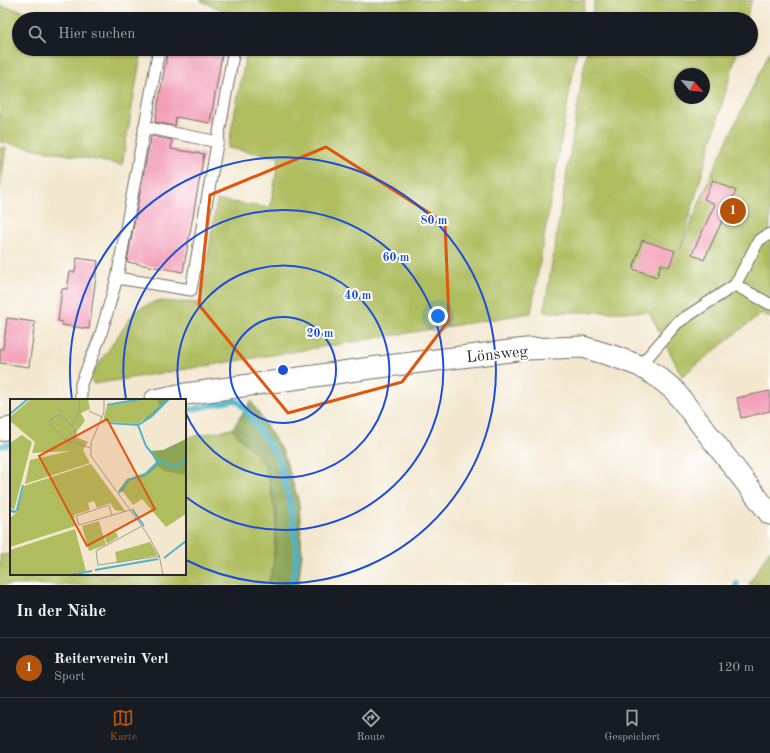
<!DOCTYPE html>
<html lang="de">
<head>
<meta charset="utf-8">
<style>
  body { margin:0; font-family:"Old Standard TT",serif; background:#20242c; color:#f1f3f6 }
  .compass { position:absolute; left:674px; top:68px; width:36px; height:36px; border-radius:50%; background:#171b24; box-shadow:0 1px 3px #0004; rotate:118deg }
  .you { position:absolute; left:438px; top:316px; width:14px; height:14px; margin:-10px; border:3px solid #fff; border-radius:50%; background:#1a73e8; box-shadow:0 0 0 6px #1a73e833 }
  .badge { display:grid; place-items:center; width:26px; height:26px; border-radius:50%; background:#b45309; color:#fff; font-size:13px; font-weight:700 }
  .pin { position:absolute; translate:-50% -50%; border:2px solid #fff; box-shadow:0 1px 4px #0006 }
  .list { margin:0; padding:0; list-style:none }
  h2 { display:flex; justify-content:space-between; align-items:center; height:52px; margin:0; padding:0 16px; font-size:17px }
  h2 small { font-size:13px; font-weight:400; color:#9ea1a6 }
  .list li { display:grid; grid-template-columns:26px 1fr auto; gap:12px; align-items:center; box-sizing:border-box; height:60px; padding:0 16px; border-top:1px solid #363941 }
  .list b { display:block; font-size:15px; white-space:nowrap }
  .list p { margin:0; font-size:13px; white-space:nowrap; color:#9ea1a6 }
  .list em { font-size:13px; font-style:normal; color:#9ea1a6 }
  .icon { flex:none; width:22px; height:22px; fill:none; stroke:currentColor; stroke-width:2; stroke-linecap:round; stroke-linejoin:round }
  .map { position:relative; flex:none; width:770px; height:585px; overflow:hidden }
  .search { position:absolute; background:#171b24; box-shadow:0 1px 3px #0004; left:12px; right:12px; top:12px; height:44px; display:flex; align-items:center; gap:10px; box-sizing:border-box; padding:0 14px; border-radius:22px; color:#9ea1a6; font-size:15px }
  .sheet { height:112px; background:#171b24 }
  nav { display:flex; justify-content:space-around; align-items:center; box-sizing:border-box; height:56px; border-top:1px solid #363941; background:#171b24; font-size:11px; color:#9ea1a6 }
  nav a { display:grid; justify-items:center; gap:2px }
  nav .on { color:#b45309 }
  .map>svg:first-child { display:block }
  .green { fill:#afbd5f; stroke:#6d7445; fill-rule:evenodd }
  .forest { fill:#8ba456; stroke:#5b6840 }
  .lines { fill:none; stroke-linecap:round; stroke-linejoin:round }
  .stream { stroke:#4bb4c9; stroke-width:5.5 }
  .building { fill:#f39fb9 }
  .lane-casing { stroke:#716d64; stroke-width:13 }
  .street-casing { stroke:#716d64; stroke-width:23 }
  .lane { stroke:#fff; stroke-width:11 }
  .street { stroke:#fff; stroke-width:21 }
  .marked { fill:none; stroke:#df570e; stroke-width:3; stroke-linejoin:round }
  .ring { fill:none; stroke:#1d4ed8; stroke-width:2 }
  .labels { text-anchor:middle; stroke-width:4; stroke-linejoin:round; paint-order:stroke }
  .street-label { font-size:16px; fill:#2b2b2b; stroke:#fff }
  .inset-river { fill:none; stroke:#4bb4c9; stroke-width:2 }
  .inset-road { fill:none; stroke:#a39c8d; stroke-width:1 }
  .view { fill:#df570e; fill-opacity:0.15; stroke:#df570e; stroke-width:2 }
  .inset-edge { fill:none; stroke:#2b2b2b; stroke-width:2 }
  .centre { fill:#1d4ed8; stroke:#fff; stroke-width:2 }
  .ring-label { font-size:12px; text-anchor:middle; font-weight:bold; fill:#1d4ed8; stroke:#fff; stroke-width:4; stroke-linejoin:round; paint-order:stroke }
</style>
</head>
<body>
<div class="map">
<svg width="770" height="585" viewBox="0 0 770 585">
  <rect width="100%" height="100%" fill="#fff"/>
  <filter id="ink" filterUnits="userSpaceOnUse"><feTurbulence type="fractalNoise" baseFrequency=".025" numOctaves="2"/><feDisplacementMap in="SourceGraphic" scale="8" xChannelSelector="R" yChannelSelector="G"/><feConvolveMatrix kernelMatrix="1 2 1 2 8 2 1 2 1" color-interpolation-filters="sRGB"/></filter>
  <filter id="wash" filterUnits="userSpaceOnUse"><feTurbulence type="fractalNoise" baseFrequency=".012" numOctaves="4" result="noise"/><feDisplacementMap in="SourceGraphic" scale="16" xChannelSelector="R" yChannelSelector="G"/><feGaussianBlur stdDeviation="0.9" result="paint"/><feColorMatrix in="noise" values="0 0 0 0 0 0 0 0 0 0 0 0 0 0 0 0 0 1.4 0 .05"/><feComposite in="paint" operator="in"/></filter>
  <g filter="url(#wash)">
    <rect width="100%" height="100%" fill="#f3e7cf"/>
    <path class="green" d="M200 0H585L582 19H240Z
      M595 0H752L746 19H591Z
      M0 6 63 19H19V49H142L122 165 0 142Z
      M247 49H577L531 313 94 384 89 378 136 310 157 301 200 303 217 200 270 208 279 157 228 148Z
      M587 49H738L680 250 714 168 770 51V318L762 313 682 376 649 312H544ZM680 74H704V98H680Z
      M0 147 6 148 0 188Z
      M232 429 265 463 277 517 273 569 268 585H0V555L11 554V574H185V438Z
      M770 550V585H748Z"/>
    <path class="forest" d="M251 401 283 452 299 502 302 554 298 585H268L273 569 277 517 265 464 232 429Z"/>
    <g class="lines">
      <path class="stream" d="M185 411 235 400 240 403 278 457 290 502 297 554 292 585
        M0 446 11 444
        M736 585 737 584"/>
    </g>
    <g id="blocks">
      <path class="building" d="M168 49H223L210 123 176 117 175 126 155 122Z
        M151 136 172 140 171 149 204 154 183 272 127 262 149 145H150Z
        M713 180 736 191 704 260 692 254 715 204 704 199Z
        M642 240 675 251 669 267 661 264 657 277 633 269Z
        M77 258 98 261 89 329 62 325 63 322 58 321 62 289H67L70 272H75Z
        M7 318 35 322 29 367 0 363V349H3Z
        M770 391V411L741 418 737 398Z"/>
    </g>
  </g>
  <g filter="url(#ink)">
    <use href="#blocks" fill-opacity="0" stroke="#716d64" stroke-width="1"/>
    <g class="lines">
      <g class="lane-casing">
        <path id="lane" d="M144 127 218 142
          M117 278 191 290 234 49
          M735 285 759 240 770 234
          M640 366 677 323 735 285 770 304
          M81 400V384L100 337 117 278 159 49"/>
      </g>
      <g class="street-casing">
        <path id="street" d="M155 400 179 395 371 368 526 349 583 347 613 356 640 366 658 377 674 390 770 514
          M0 430 11 428"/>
      </g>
      <use href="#lane" class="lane"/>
      <use href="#street" class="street"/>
    </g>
  </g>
  <path class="marked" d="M326 147 445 223 449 320 402 382 288 413 199 305 210 195Z"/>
  <g class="ring">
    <circle cx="283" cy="370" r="53"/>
    <path d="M181 399A106 106 0 1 1 185 411"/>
    <path d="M126 399A160 160 0 1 1 186 497"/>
    <path d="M72 400A213 213 0 1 1 186 560"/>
  </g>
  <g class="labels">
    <g class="street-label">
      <text transform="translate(497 353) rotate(-6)" y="6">Lönsweg</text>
    </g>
  </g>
  <g transform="translate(10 399)">
    <rect width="176" height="176" fill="#f3e7cf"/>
    <path d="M21 0H78L80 10 71 14 75 22 67 32 66 38 78 43 73 51 80 64 15 85 20 61 60 52 22 54 25 43 0 22V18ZM135 0H146L151 5 128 25 93 22 97 7ZM12 36 22 43 4 111 0 108V44ZM81 65 116 113 105 111 100 104 87 109 84 102 78 104 80 111 64 116 65 127 0 148V119L7 113 14 87ZM148 66 176 76V115L156 128 132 100 123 106 113 93 120 82 135 78ZM89 122 96 146 79 152 72 127ZM65 130 76 172 53 176H0V151ZM106 133 108 138 97 145 94 137ZM140 143 148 156 107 164 105 153Z" fill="#afbd5f"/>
    <path d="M146 0H159L134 23 133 21 150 6ZM176 40V76L154 72 148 67 135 78 120 82 113 93 108 92 117 80 135 74 146 63 140 52 153 51Z" fill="#8ba456"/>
    <path class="inset-river" d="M97 6 131 0M0 15 18 0M99 24 128 26 141 18 159 0M128 26 136 47 149 63 165 67 176 62M109 94 118 81 136 75 148 63M122 110 134 127M0 111 4 113 7 111 13 86M154 159 176 142M85 171 148 160M59 176 82 172"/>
    <path class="inset-road" d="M94 0V13L81 44V57L136 133 149 156 153 176M79 12 92 18M62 26 70 11 69 3M54 41 65 31M65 43H58L41 27 40 23 43 19 50 15 65 31V43L80 49M102 116 99 106 66 117 69 126 120 111M132 127 86 152 88 166 150 157"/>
    <path class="view" d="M97 20 145 110 77 147 29 57Z"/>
    <rect width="176" height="176" class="inset-edge"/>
  </g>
  <circle cx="283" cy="370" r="6" class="centre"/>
  <g class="ring-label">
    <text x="434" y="224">80 m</text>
    <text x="396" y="261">60 m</text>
    <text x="358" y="299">40 m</text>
    <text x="320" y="337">20 m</text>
  </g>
</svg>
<svg class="compass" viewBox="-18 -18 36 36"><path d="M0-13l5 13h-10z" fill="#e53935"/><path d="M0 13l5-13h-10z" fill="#9ea1a6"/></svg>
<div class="you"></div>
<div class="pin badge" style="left:733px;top:211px">1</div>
<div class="search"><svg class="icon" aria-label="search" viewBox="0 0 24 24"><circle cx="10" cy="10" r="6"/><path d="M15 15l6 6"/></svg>Hier suchen</div>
</div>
<section class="sheet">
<h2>In der Nähe<small></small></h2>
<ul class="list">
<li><span class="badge">1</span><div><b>Reiterverein Verl</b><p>Sport</p></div><em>120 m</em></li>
</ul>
</section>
<nav>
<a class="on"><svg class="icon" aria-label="map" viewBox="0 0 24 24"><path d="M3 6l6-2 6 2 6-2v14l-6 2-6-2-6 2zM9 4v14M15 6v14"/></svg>Karte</a>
<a><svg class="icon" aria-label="directions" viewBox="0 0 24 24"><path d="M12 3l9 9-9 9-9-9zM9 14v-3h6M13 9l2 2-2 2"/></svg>Route</a>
<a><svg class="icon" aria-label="saved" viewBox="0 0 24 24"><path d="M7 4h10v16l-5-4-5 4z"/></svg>Gespeichert</a>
</nav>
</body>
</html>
